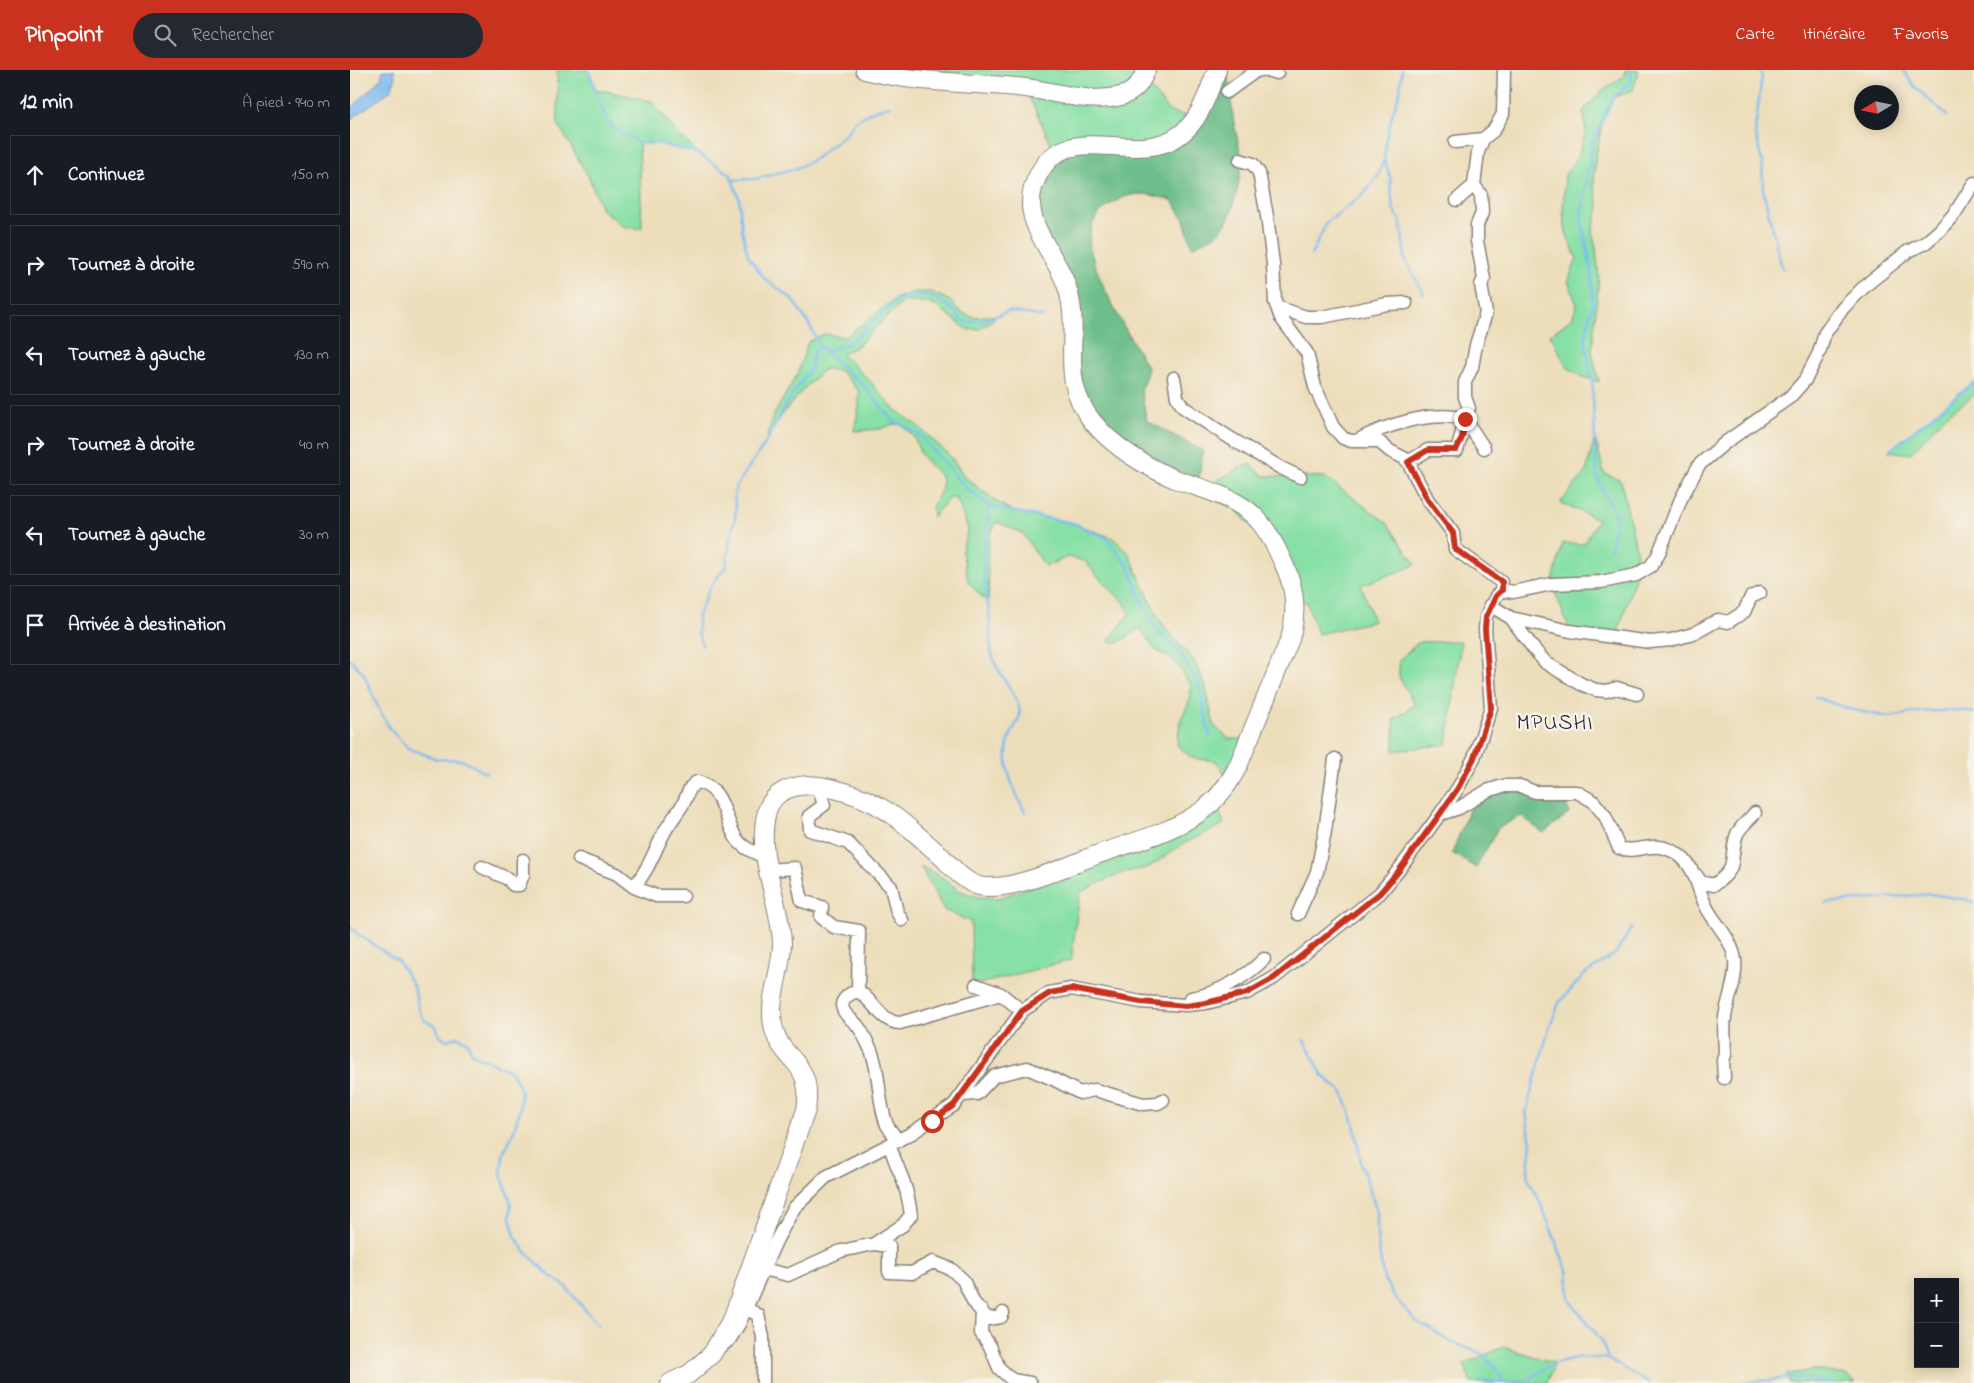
<!DOCTYPE html>
<html lang="fr">
<head>
<meta charset="utf-8">
<style>
  body { margin:0; font-family:"Indie Flower",sans-serif; background:#242831; color:#f1f3f6 }
  .controls { position:absolute; right:15px; bottom:15px; display:grid; overflow:hidden; border-radius:0px; box-shadow:0 2px 12px #0003 }
  .controls button { width:45px; height:45px; display:grid; place-items:center; padding:0; border:0; border-bottom:1px solid #363941; background:#171b24; color:#f1f3f6; font:25px sans-serif }
  .compass { position:absolute; left:1504px; top:15px; width:45px; height:45px; border-radius:50%; background:#171b24; box-shadow:0 2px 12px #0003; rotate:260deg }
  .stop { position:absolute; width:15px; height:15px; margin:-11px; border:4px solid #c8321e; border-radius:50%; background:#fff }
  .stop.end { background:#c8321e; border-color:#fff; box-shadow:0 1px 5px #0008 }
  .list { margin:0; padding:0; list-style:none }
  h2 { display:flex; justify-content:space-between; align-items:center; height:65px; margin:0; padding:0 20px; font-size:21px }
  h2 small { font-size:16px; font-weight:400; color:#9ea1a6 }
  .list li { display:grid; grid-template-columns:32px 1fr auto; gap:15px; align-items:center; box-sizing:border-box; height:80px; margin:0 10px 10px; padding:0 10px; border:1px solid #363941; border-radius:0px }
  .list b { display:block; font-size:19px; white-space:nowrap }
  .list em { font-size:16px; font-style:normal; color:#9ea1a6 }
  .icon { flex:none; width:28px; height:28px; fill:none; stroke:currentColor; stroke-width:2; stroke-linecap:round; stroke-linejoin:round }
  .map { position:relative; flex:none; width:1624px; height:1313px; overflow:hidden }
  header { display:flex; align-items:center; gap:30px; box-sizing:border-box; height:70px; padding:0 25px; background:#c8321e; color:#fff }
  header strong { font-size:24px }
  nav { display:flex; gap:28px; margin-inline-start:auto; font-size:18px }
  .search { width:350px; height:45px; background:#242831; display:flex; align-items:center; gap:12px; box-sizing:border-box; padding:0 18px; border-radius:28px; color:#9ea1a6; font-size:19px }
  main { display:flex }
  aside { flex:1; background:#171b24 }
  .map>svg:first-child { display:block }
  .green { fill:#87e0a6; stroke:#548170 }
  .forest { fill:#6dbe8b; stroke:#487063 }
  .water { fill:#7dbcf1; stroke:#506f96 }
  .lines { fill:none; stroke-linecap:round; stroke-linejoin:round }
  .stream { stroke:#7dbcf1; stroke-width:2.5 }
  .minor-casing { stroke:#88807b; stroke-width:15 }
  .highway-casing { stroke:#88807b; stroke-width:20 }
  .minor { stroke:#fff; stroke-width:12 }
  .highway { stroke:#fff; stroke-width:18 }
  .route { stroke:#c8321e; stroke-width:6 }
  .labels { text-anchor:middle; stroke-width:5; stroke-linejoin:round; paint-order:stroke }
  .quarter-label { font-size:22px; letter-spacing:1px; fill:#22223b; stroke:#f7f3e8 }
</style>
</head>
<body>
<header>
<strong>Pinpoint</strong>
<div class="search"><svg class="icon" aria-label="search" viewBox="0 0 24 24"><circle cx="10" cy="10" r="6"/><path d="M15 15l6 6"/></svg>Rechercher</div>
<nav><a>Carte</a><a>Itinéraire</a><a>Favoris</a></nav>
</header>
<main>
<aside>
<h2>12 min<small>À pied · 940 m</small></h2>
<ul class="list">
<li><svg class="icon" aria-label="ahead" viewBox="0 0 24 24"><path d="M12 20V5M6 11l6-6 6 6"/></svg><div><b>Continuez</b></div><em>150 m</em></li>
<li><svg class="icon" aria-label="right" viewBox="0 0 24 24"><path d="M7 20v-9h11M14 6l5 5-5 5"/></svg><div><b>Tournez à droite</b></div><em>590 m</em></li>
<li><svg class="icon" aria-label="left" viewBox="0 0 24 24"><path d="M17 20v-9H6M10 6l-5 5 5 5"/></svg><div><b>Tournez à gauche</b></div><em>130 m</em></li>
<li><svg class="icon" aria-label="right" viewBox="0 0 24 24"><path d="M7 20v-9h11M14 6l5 5-5 5"/></svg><div><b>Tournez à droite</b></div><em>40 m</em></li>
<li><svg class="icon" aria-label="left" viewBox="0 0 24 24"><path d="M17 20v-9H6M10 6l-5 5 5 5"/></svg><div><b>Tournez à gauche</b></div><em>30 m</em></li>
<li><svg class="icon" aria-label="arrive" viewBox="0 0 24 24"><path d="M6 21V4h12l-3 4 3 4H6"/></svg><div><b>Arrivée à destination</b></div></li>
</ul>
</aside>
<div class="map">
<svg width="1624" height="1313" viewBox="0 0 1624 1313">
  <rect width="100%" height="100%" fill="#f7f3e8"/>
  <filter id="ink" filterUnits="userSpaceOnUse"><feTurbulence type="fractalNoise" baseFrequency=".02" numOctaves="2"/><feDisplacementMap in="SourceGraphic" scale="10" xChannelSelector="R" yChannelSelector="G"/><feConvolveMatrix kernelMatrix="1 2 1 2 8 2 1 2 1" color-interpolation-filters="sRGB"/></filter>
  <filter id="wash" filterUnits="userSpaceOnUse"><feTurbulence type="fractalNoise" baseFrequency=".0096" numOctaves="4" result="noise"/><feDisplacementMap in="SourceGraphic" scale="20" xChannelSelector="R" yChannelSelector="G"/><feGaussianBlur stdDeviation="1.12" result="paint"/><feColorMatrix in="noise" values="0 0 0 0 0 0 0 0 0 0 0 0 0 0 0 0 0 1.4 0 .05"/><feComposite in="paint" operator="in"/></filter>
  <g filter="url(#wash)">
    <rect width="100%" height="100%" fill="#eddebb"/>
    <path class="green" d="M207 0H239L246 19 302 31 324 59 349 84 311 74 289 73 292 158H275L252 139 238 106 208 54Z
      M510 0H776L792 8 820 42 849 49 828 70 707 87 677 22Z
      M1275 0H1289L1283 20 1263 28 1252 53 1245 91 1244 116 1249 137 1242 162 1246 178 1249 207 1242 282 1249 312 1233 307 1217 297 1200 265 1222 248 1227 235 1218 211 1227 189 1216 163 1213 141 1215 105 1228 85 1236 61 1233 41 1251 22 1274 6Z
      M565 222H582L600 231 612 243 622 247 649 245 630 259 618 260 588 237 575 232H554L536 247 509 275 492 284 517 308 542 337 569 357 600 386 615 407 647 432 664 442 723 453 763 468 778 482 808 548 823 567 843 589 855 614 864 656 879 669H896L879 710 866 691 842 688 827 675 830 651 839 632 841 616 825 591 805 580 790 558 768 573 758 571 780 543 774 532 751 510 735 491 718 487 695 496 672 463 647 452C631 473 641 508 638 533L618 512 612 481 618 459 607 429 599 428 583 447 582 437 592 419V408L571 385 565 369 553 355 543 354 531 359 504 361 509 336V321L491 301 474 299C449 323 430 343 415 374L423 346 447 305 458 272 474 264 495 267 546 228Z
      M1624 312V325L1594 347 1560 384 1539 381Z
      M1245 367 1254 403 1271 411 1287 483 1286 505 1266 568 1220 561 1202 514 1213 473 1234 474 1248 449 1210 433 1236 402Z
      M898 393 914 406 975 407 1037 453 1066 495 1011 515 1024 551 968 564 956 531 940 535 931 501 910 465 885 439 847 422Z
      M1111 571 1097 674 1044 681V649L1065 635 1049 607V590L1069 572Z
      M868 738 874 754 833 774 798 798 774 802 730 822 721 890 622 916 621 852 594 840 570 796 593 808 610 821 629 827 649 828 801 773Z
      M1153 1277 1205 1293 1197 1313H1121L1114 1294Z
      M1465 1300 1496 1305 1506 1313H1439L1437 1304Z"/>
    <path class="forest" d="M871 0H877L884 53 892 90 888 117 883 137 876 154 866 165 842 177 834 150 822 130C794 123 782 119 757 137 749 142 742 152 740 162 733 192 783 271 798 299L791 321 797 351 853 381 847 422 737 352 721 246 680 120 723 78 810 82Z
      M1137 721H1209L1220 743 1193 763 1171 746 1148 758 1126 798 1102 783 1123 730Z"/>
    <path class="water" d="M33 0H44L45 9 41 20 0 50V40L31 8Z"/>
    <g class="lines">
      <path class="stream" d="M239 0 251 38 263 58 289 73 311 74 349 84 380 104 389 128 392 160 398 186 414 208 441 228 459 254 470 276 516 318 542 350 569 364 615 417 640 437 723 453 756 468 779 497 795 538 808 562 829 582 849 614 860 667
        M1409 0 1412 6 1405 60 1412 93 1413 120 1432 198
        M1553 0 1565 17 1597 46
        M1034 89 1040 107 1043 138 1051 152 1055 189 1074 224
        M382 110 405 109 447 98 465 89 497 63 505 51 525 40 540 36
        M961 185 977 152 1014 124 1028 106 1034 90 1036 70 1042 45 1050 21 1052 0
        M476 281 497 274 512 263 549 229 572 225 588 229 603 240 612 251 629 252 659 241 693 247
        M1539 381 1624 312
        M640 437C638 454 633 472 633 490 633 507 637 525 639 542 641 556 639 571 642 584 647 606 665 619 669 638 672 649 666 653 662 662 649 690 662 717 675 742
        M1261 479 1266 447 1247 407 1242 310 1235 270 1243 233 1241 199 1231 146 1243 71 1263 28 1281 12 1282 0
        M352 576 348 563V545L361 515 376 497 381 463 385 449 386 438 384 427 386 416 415 374 439 329 460 299 463 284 470 276
        M0 589 14 604 27 635 40 659 58 678 87 689 112 690 136 703
        M1465 627 1499 639 1538 647 1569 642 1611 640 1624 643
        M1475 833 1580 824 1618 830 1624 833
        M0 857 9 865 48 891 64 917 69 940 74 950 86 956 89 965 97 970 108 967 117 971 122 984 162 1002 171 1020 170 1040 163 1063 153 1085 151 1104 161 1133 160 1148 165 1166 175 1181 199 1205 215 1216 248 1255
        M954 970 973 1006 993 1023 1004 1053 1011 1093 1027 1142V1168L1034 1209 1045 1228 1066 1251 1103 1273 1131 1283 1145 1297 1154 1313
        M1258 1289 1252 1271 1219 1230 1217 1200 1191 1134 1177 1106 1181 1074 1176 1042 1198 961 1209 933 1235 904 1265 884 1282 858
        M1133 1313 1134 1311 1154 1313 1177 1310 1205 1293 1230 1287 1258 1289 1299 1313
        M1391 1313 1449 1307 1483 1313"/>
    </g>
  </g>
  <g filter="url(#ink)">
    <g class="lines">
      <g class="minor-casing">
        <path id="minor" d="M916 0 927 3
          M877 22 906 1 911 0
          M1105 72 1133 69 1143 61 1153 44 1154 0
          M1107 130 1124 115 1128 82 1133 69
          M927 237 956 247H972L1037 234 1056 233
          M824 308 827 327 833 337 880 368 931 398 950 407
          M1008 370C1036 355 1083 340 1115 349L1134 378
          M1058 392 1078 380H1107C1112 366 1113 352 1119 338L1115 327V312L1122 297 1126 275 1136 243 1131 215 1134 209 1127 171V155L1132 143 1131 125 1124 115
          M1152 520 1163 522 1202 514 1251 512 1286 505 1301 496 1308 485 1331 429 1349 395 1376 372 1440 327 1455 310 1469 283 1475 263 1493 238 1516 215 1557 182 1575 173 1589 161 1605 143 1624 113
          M1140 535 1161 548 1184 553 1220 561 1300 572 1321 570 1343 564 1368 550 1378 552 1394 542 1401 527 1410 523
          M1161 548 1183 578 1196 593 1231 614 1246 620 1256 621 1267 618 1287 624
          M468 716 474 735 459 746 460 760 498 773 541 817 547 842 552 850
          M1090 744 1109 738 1137 721 1153 716H1170L1185 722H1227L1243 731 1255 746 1269 778C1285 784 1301 772 1318 779 1348 791 1345 818 1358 840 1368 857 1382 870 1385 890 1387 909 1378 928 1375 947 1373 959 1375 972 1375 985L1373 990 1374 1008
          M229 789 267 804 284 817 306 826H333
          M132 797 158 809 163 815H169L173 805V790
          M417 800 445 798 452 831 472 837 471 847 484 857 509 861 508 921
          M1346 805 1351 812 1363 815C1391 798 1378 788 1387 764 1391 756 1399 750 1405 743
          M284 817C299 799 304 782 314 763 319 753 327 744 333 734 338 726 338 716 347 712 374 717 374 748 386 768 392 778 404 782 415 787
          M948 844 967 802 975 761 985 689
          M626 915 651 924 672 941
          M841 928C867 924 896 907 914 889
          M612 1025 627 1024 644 1006 677 998 703 1009 730 1023 745 1020 793 1034 808 1033 813 1030
          M548 1071C545 1066 540 1060 537 1055 527 1031 531 1004 521 980 517 972 513 963 508 956 504 951 495 946 493 939 489 930 501 922 508 921 523 930 532 953 550 953L651 924
          M524 1174 553 1155 561 1145C559 1129 555 1113 548 1098 545 1090 542 1084 540 1075
          M413 1199 438 1205 491 1181 524 1174 539 1176V1202L562 1203 583 1192 601 1199 613 1210 624 1233 638 1249 651 1247 653 1243
          M396 1238 408 1245 413 1267V1313
          M632 1241 631 1263 640 1276 649 1298 662 1310 680 1313
          M373 1275 380 1269 389 1254 426 1171 444 1138 476 1107 562 1063 604 1035 672 941 699 923 721 919 791 932 836 935 856 933 897 923 924 908 1030 823 1048 801 1090 744 1108 718 1124 688 1141 638 1135 559 1136 547 1146 526 1152 520 1151 512 1105 479 1103 463 1078 430 1058 392 1054 388 1040 381 1028 371H1001L993 368 983 357 965 317 957 283 931 248 925 232 923 194 917 146 909 103 903 94 890 90"/>
      </g>
      <g class="highway-casing">
        <path id="highway" d="M515 0C567 14 623 12 676 18 706 22 741 34 771 26 785 22 791 13 796 0
          M320 1313 339 1304 362 1284 383 1247 456 1040C464 988 430 993 423 955 418 928 432 901 432 873 430 828 405 786 417 741 422 725 434 719 449 716 461 714 472 716 484 719 533 730 556 755 592 787 603 798 614 812 629 816 639 818 650 817 660 815 689 809 718 796 746 785 782 772 822 763 853 740 868 729 880 712 888 696L940 569C948 540 945 516 932 490 924 472 913 451 897 440 876 424 849 418 825 409 796 397 762 376 742 351 706 305 733 265 717 217 707 185 672 154 683 118 708 39 783 101 831 64 851 49 858 22 867 0"/>
      </g>
      <use href="#minor" class="minor"/>
      <use href="#highway" class="highway"/>
    </g>
  </g>
  <g class="lines" filter="url(#ink)">
    <path class="route" d="M582 1051 604 1035 672 941 700 923 721 919 791 932 836 936 856 933 897 923 924 908 1030 823 1048 802 1090 744 1108 718 1124 688 1141 638 1135 559 1136 547 1146 526 1152 520V512L1105 479 1103 463 1078 430 1058 392 1078 380H1106L1112 368 1115 349"/>
  </g>
  <g class="labels">
    <g class="quarter-label">
      <text x="1205" y="659">MPUSHI</text>
    </g>
  </g>
</svg>
<div class="controls">
<button>+</button>
<button>−</button>
</div>
<svg class="compass" viewBox="-18 -18 36 36"><path d="M0-13l5 13h-10z" fill="#e53935"/><path d="M0 13l5-13h-10z" fill="#9ea1a6"/></svg>
<div class="stop" style="left:582px;top:1051px"></div>
<div class="stop end" style="left:1115px;top:349px"></div>
</div>
</main>
</body>
</html>
